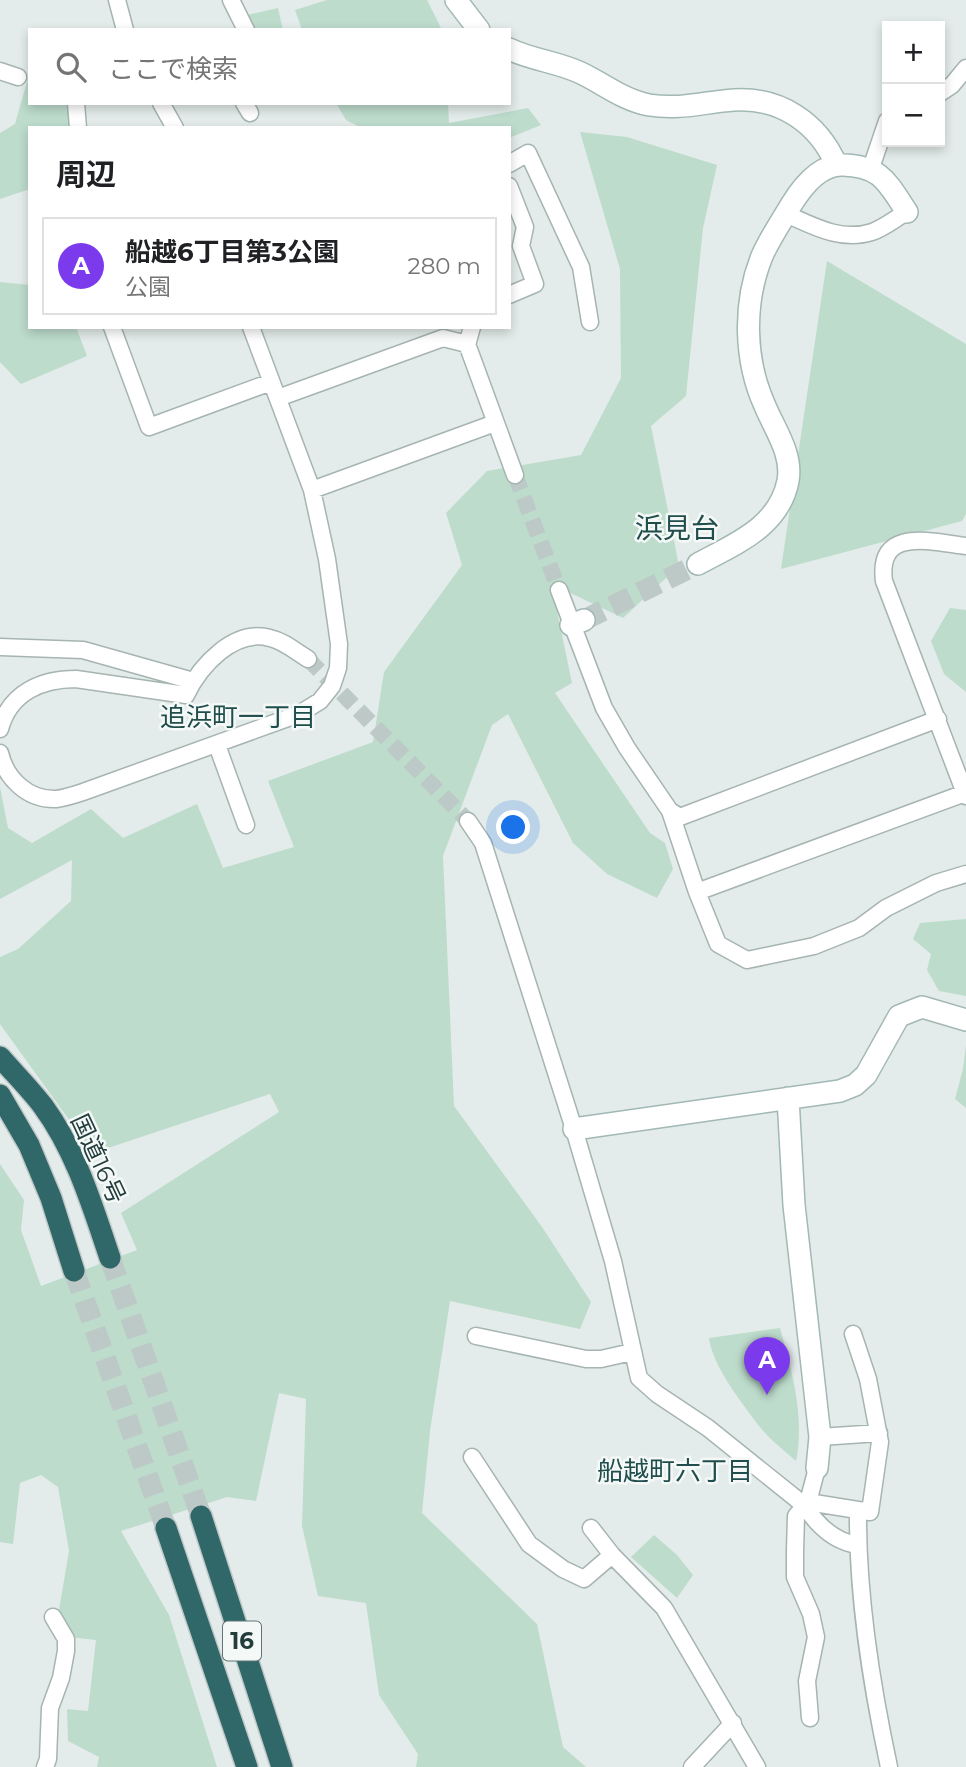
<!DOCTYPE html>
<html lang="ja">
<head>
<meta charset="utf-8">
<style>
  body { margin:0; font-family:Montserrat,"Noto Sans JP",sans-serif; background:#f2f2f2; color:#202124 }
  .controls { position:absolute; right:21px; top:21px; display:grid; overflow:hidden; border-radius:0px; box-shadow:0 4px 10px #0003 }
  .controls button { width:63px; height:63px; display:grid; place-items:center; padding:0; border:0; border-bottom:2px solid #e0e0e0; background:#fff; color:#202124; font:35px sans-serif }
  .you { position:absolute; left:514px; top:828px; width:24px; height:24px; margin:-18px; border:5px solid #fff; border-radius:50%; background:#1a73e8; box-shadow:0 0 0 10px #1a73e833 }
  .badge { display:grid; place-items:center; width:46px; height:46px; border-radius:50%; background:#7c3aed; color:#fff; font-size:23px; font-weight:700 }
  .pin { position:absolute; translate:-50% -58px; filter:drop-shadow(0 2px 4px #0008) }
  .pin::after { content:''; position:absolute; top:37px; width:24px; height:21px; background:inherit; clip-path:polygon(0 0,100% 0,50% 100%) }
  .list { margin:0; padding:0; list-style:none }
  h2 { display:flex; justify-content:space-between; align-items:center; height:91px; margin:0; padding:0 28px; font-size:30px }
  h2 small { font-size:23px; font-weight:400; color:#757577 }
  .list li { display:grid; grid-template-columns:46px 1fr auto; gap:21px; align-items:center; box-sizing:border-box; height:98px; margin:0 14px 14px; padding:0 14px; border:2px solid #e0e0e0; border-radius:0px }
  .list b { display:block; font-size:26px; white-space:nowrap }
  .list p { margin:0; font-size:23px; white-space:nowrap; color:#757577 }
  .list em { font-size:23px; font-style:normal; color:#757577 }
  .icon { flex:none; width:38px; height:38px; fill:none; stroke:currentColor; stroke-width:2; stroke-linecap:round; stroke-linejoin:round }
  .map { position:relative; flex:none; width:966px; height:1767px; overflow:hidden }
  .search { position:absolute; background:#fff; box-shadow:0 4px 10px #0003; left:28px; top:28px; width:483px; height:77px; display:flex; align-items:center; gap:18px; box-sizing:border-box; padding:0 24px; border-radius:0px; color:#757577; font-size:26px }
  .panel { position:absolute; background:#fff; box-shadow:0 4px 10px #0003; left:28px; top:126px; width:483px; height:203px; border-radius:0px }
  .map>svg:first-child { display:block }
  .green { fill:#bddccc }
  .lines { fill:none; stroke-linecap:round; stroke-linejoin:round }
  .street-tunnel { stroke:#bdc9c7; stroke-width:16; stroke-dasharray:16 8; stroke-linecap:butt }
  .secondary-tunnel { stroke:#bdc9c7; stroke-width:21; stroke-dasharray:21 10; stroke-linecap:butt }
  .highway-tunnel { stroke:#bdc9c7; stroke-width:21; stroke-dasharray:21 10; stroke-linecap:butt }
  .street-casing { stroke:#a6b4b2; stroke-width:19 }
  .secondary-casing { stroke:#a2b8b4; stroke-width:24 }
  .highway-casing { stroke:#c1c9c8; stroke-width:24 }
  .street { stroke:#fff; stroke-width:16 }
  .secondary { stroke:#fff; stroke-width:21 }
  .highway { stroke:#306768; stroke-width:21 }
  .labels { text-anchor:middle; stroke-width:5; stroke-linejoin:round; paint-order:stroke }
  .shield { fill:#f4f9f7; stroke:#627574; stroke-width:2 }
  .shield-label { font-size:23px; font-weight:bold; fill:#233d3c }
  .street-label { font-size:24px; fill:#233d3c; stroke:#f4f9f7 }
  .neighbourhood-label { font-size:26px; fill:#204e4d; stroke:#f4f9f7 }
  .quarter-label { font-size:28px; fill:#204e4d; stroke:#f4f9f7 }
</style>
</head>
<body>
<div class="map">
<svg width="966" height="1767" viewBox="0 0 966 1767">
  <rect width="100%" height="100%" fill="#e3ecea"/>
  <path class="green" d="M327 0H427L442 30H302L295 10Z
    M278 8 283 30H249L243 16Z
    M28 78 30 103H71L70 128H30V189L0 199V133L15 124Z
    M336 103H448L449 123 528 108 541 125 509 138V128H362L346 120Z
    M580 132 627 137 717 165 703 228 686 396 651 426 679 566 623 618 562 589 554 597 572 683 555 693 650 833 665 843 673 869 657 898 607 874 573 843 508 714 492 725 443 856 454 1106 542 1227 591 1302 580 1329 450 1301 430 1431 422 1513 537 1624 563 1747 586 1767H416L418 1754 379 1695 366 1603 318 1596 302 1526 306 1399 279 1393 256 1501 227 1497 121 1531 169 1615 217 1767H97L99 1757 68 1741 67 1709 88 1711 96 1640 69 1637 58 1616 69 1551 58 1487 41 1475 20 1483 13 1544 0 1542V1164L24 1200 21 1230 41 1286 137 1250 121 1213 279 1112 270 1094 93 1153 0 1024V957L18 949 71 901 72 860 0 899V787L8 828 32 843 91 809 123 838 197 804 223 868 294 847 268 781 373 742 384 672 462 565 446 513 487 471 581 455 621 378 620 269Z
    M827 261 966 344V514L962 521 781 569Z
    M0 282 30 285V327H76L87 356 21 384 0 362Z
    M950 608 966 610V692L944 674 931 641Z
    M966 919V996L939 991 927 970 931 954 913 939 920 923Z
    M966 1045V1108L955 1099 963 1069Z
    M780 1328C792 1371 805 1417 796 1461 784 1450 770 1440 760 1427 743 1405 712 1365 709 1338Z
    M654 1535 677 1555 693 1575 677 1598 631 1557Z"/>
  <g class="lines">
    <path class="street-tunnel" d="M515 475 559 590
      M308 659 468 821"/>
    <path class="secondary-tunnel" d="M584 620 698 564"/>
    <path class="highway-tunnel" d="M110 1258 201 1516
      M74 1271 166 1528"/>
    <g class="street-casing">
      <path id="street" d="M117 0 125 30
        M231 0 246 30
        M0 71 18 77
        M940 93 952 85 966 68
        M76 103 78 128
        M161 103 175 128
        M244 103 250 113
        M509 164 528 153 581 267 590 322
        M871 168 887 121
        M509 186 525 227 521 246 535 284 509 295
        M786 214C813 226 841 242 872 232 884 228 896 218 907 212
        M112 327 149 427 271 382
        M467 345 472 327
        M278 398 443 338 467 344 515 475
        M312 490 495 423
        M966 546C932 542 877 526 884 581L966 796
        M559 590 604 708 627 748 670 811 680 817 938 719
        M0 647 83 650 193 681
        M0 729C10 692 42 679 76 679L186 695C200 666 234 628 270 638 284 641 296 652 308 659
        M217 745 246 825
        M0 753C6 779 28 800 56 799 65 798 74 795 83 792L299 714 320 701 332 686 338 668 339 644 327 559 312 490 251 327
        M670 811 697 892 718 944 747 960 814 946 859 928 886 908 936 883 966 874
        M468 821 483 843 574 1129 613 1261 639 1378 657 1394 708 1428 804 1505C817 1525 834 1542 858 1545
        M697 892 965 793
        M476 1336 586 1359H601L632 1352
        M820 1437 879 1433
        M472 1457 529 1544 563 1569 584 1579 612 1555
        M808 1502 870 1512 880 1442 868 1379 853 1334
        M858 1510C857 1596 871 1683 889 1767
        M591 1528 612 1555 664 1608 757 1767
        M810 1718 807 1681 816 1637 811 1614 795 1577V1551L796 1516 808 1502 817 1468
        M45 1767 48 1759 50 1708 61 1678 66 1651V1639L53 1617
        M692 1767 733 1723"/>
    </g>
    <g class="secondary-casing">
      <path id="secondary" d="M456 0 479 30
        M509 49C532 60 558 62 581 73 604 84 623 100 649 105 681 110 704 102 734 100 780 97 818 123 836 164
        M698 564C735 544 779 527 788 481 793 454 775 430 765 406 744 360 743 303 762 256 770 238 781 222 791 205 802 187 820 164 843 165 881 166 887 182 907 212
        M571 625 584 620
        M788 1098 794 1205 820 1437 817 1468
        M574 1129 840 1091 855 1085 866 1075 899 1016 922 1007 966 1020"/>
    </g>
    <g class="highway-casing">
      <path id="highway" d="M0 1057C14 1073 30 1089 43 1106 76 1151 92 1205 110 1258
        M0 1095 29 1145 51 1198 74 1271
        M201 1516 282 1767
        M166 1528 247 1767"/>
    </g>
    <use href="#street" class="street"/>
    <use href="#secondary" class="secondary"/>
    <use href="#highway" class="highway"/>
  </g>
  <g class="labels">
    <rect class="shield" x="223" y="1621.5" width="38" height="39" rx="5"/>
    <g class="shield-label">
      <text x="242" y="1649">16</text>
    </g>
    <g class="street-label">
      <text transform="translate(98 1159) rotate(65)" y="8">国道16号</text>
    </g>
    <g class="neighbourhood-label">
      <text x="238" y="726">追浜町一丁目</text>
      <text x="675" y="1480">船越町六丁目</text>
    </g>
    <g class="quarter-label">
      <text x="677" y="538">浜見台</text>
    </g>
  </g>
</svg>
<div class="controls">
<button>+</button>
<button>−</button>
</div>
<div class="you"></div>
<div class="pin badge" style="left:767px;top:1395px">A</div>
<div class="search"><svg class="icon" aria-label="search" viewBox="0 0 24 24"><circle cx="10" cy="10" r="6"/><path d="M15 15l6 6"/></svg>ここで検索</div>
<section class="panel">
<h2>周辺<small></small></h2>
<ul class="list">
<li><span class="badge">A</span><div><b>船越6丁目第3公園</b><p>公園</p></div><em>280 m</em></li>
</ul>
</section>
</div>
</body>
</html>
